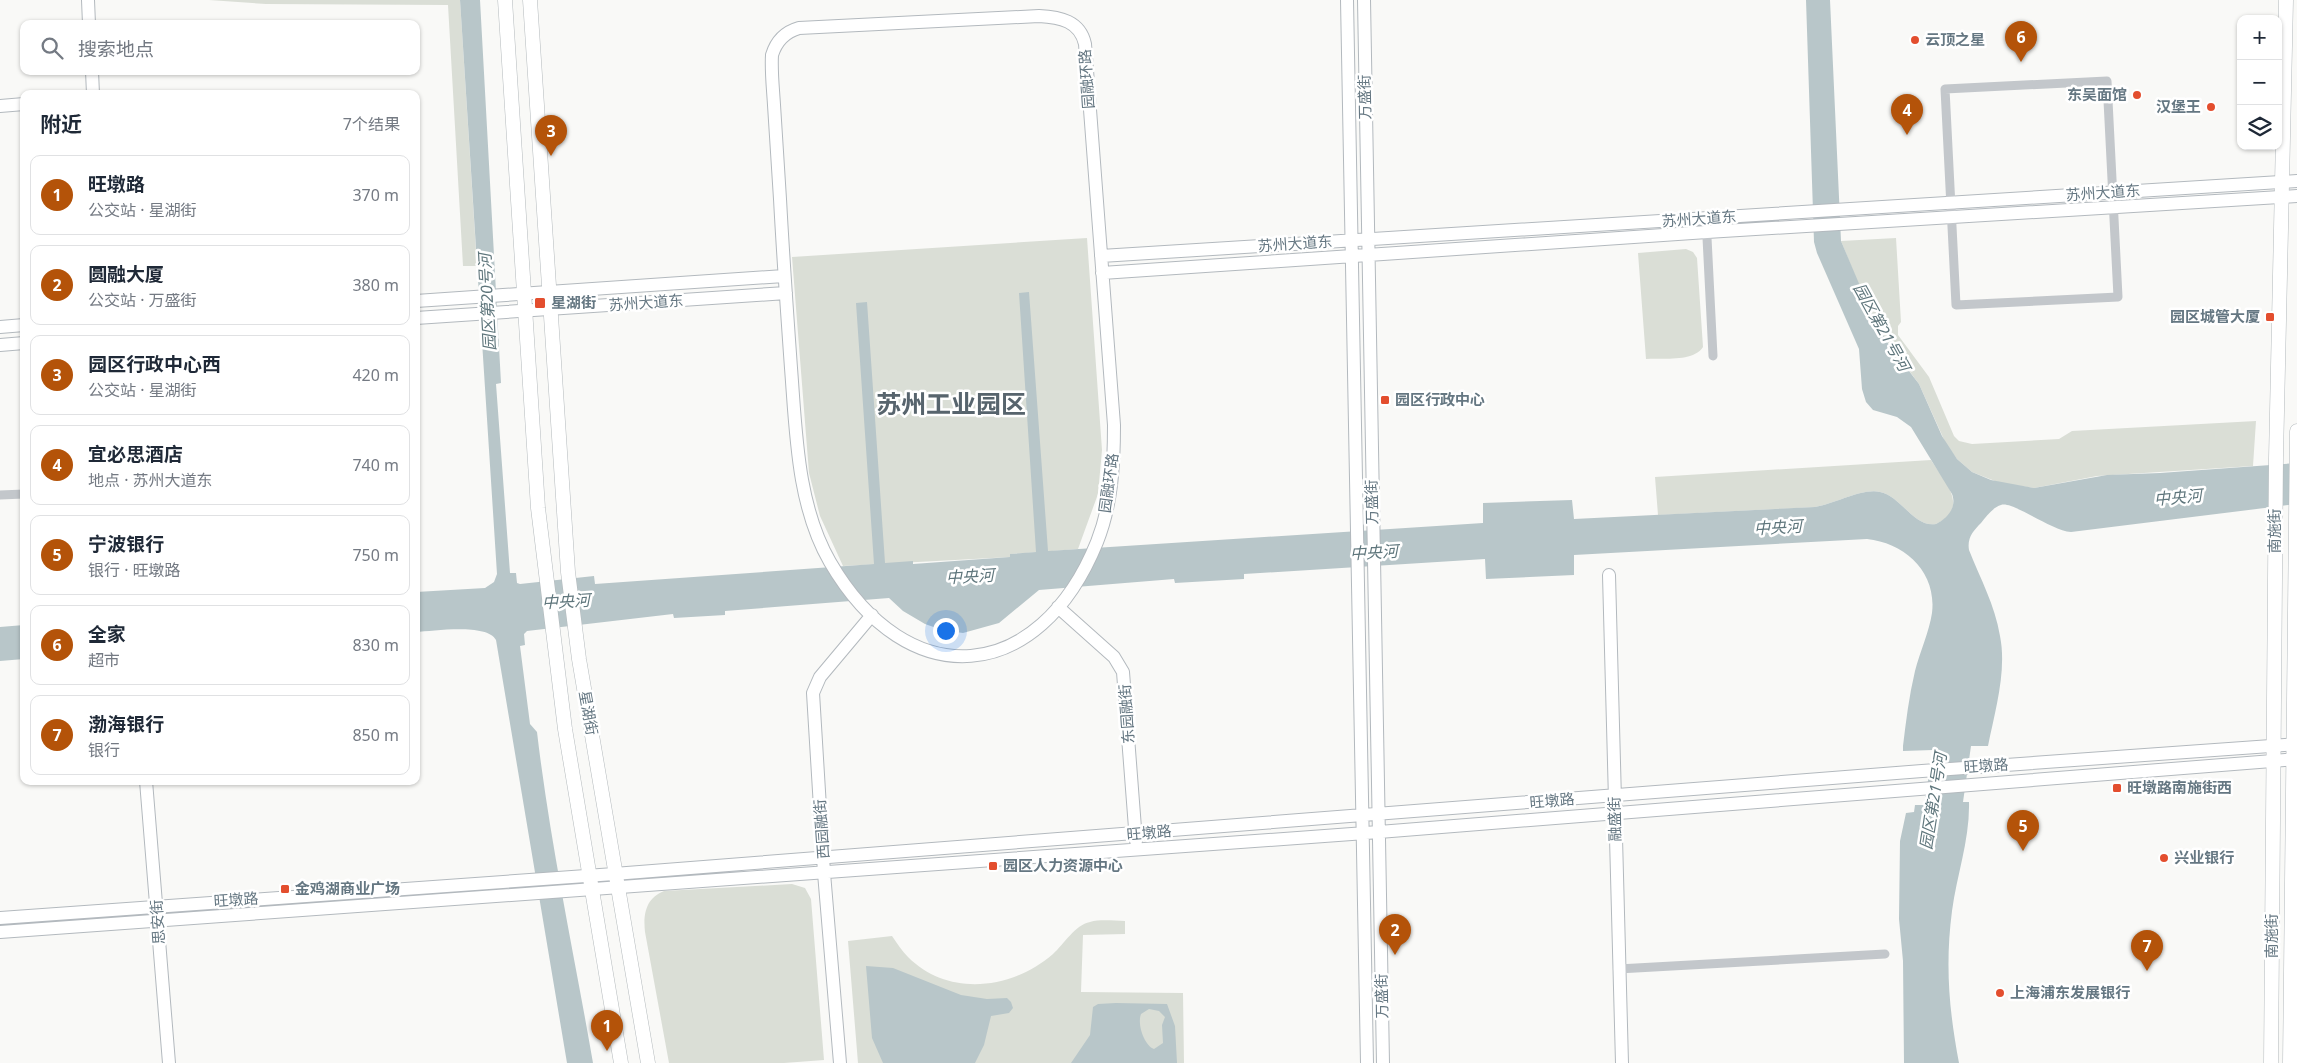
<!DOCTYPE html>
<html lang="zh">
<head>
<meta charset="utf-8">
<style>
  body { margin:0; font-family:"Noto Sans","Noto Sans SC",sans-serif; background:#f2f2f3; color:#1f2937 }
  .controls { position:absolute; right:15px; top:15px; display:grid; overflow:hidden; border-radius:10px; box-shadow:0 1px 4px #0004 }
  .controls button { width:45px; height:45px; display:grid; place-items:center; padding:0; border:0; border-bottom:1px solid #e0e1e3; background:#fff; color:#1f2937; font:25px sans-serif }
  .you { position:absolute; left:945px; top:630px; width:18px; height:18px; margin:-12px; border:4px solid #fff; border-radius:50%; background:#1a73e8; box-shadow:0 0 0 8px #1a73e833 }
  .badge { display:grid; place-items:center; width:32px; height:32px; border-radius:50%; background:#b45309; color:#fff; font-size:16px; font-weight:700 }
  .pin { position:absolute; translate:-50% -41px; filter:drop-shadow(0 1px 2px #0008) }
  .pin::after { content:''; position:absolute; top:26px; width:18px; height:15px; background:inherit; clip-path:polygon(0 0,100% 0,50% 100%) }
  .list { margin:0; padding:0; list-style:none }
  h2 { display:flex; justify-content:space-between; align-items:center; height:65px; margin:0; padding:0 20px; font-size:21px }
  h2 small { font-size:16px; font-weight:400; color:#747a83 }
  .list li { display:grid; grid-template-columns:32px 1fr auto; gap:15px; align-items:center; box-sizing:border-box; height:80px; margin:0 10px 10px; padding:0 10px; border:1px solid #e0e1e3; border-radius:10px }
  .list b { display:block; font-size:19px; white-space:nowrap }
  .list p { margin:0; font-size:16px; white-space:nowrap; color:#747a83 }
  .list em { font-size:16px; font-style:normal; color:#747a83 }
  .icon { flex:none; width:28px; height:28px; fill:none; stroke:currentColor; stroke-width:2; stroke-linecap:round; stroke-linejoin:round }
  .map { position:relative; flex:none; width:2297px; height:1063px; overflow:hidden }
  .search { position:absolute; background:#fff; box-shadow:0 1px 4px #0004; left:20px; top:20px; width:400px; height:55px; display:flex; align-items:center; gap:12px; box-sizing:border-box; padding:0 18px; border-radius:10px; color:#747a83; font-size:19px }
  .panel { position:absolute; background:#fff; box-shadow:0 1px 4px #0004; left:20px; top:90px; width:400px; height:695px; border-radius:10px }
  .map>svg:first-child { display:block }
  .green { fill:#daded6 }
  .water { fill:#b8c6c9; fill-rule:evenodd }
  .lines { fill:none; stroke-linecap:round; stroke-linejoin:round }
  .secondary-casing { stroke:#b3b9be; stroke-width:14 }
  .primary-casing { stroke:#b4babd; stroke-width:15 }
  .street { stroke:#c3c7cb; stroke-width:9 }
  .secondary { stroke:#fff; stroke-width:12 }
  .primary { stroke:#fff; stroke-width:14 }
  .poi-dot { fill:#e34e2e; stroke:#fff; stroke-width:2 }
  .labels { text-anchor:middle; stroke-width:5; stroke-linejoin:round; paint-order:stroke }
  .poi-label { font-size:15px; font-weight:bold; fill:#657782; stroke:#fff; text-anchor:start }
  .street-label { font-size:15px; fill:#657782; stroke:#fff }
  .water-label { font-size:16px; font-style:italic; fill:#5f767c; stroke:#fff }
  .town-label { font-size:25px; font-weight:bold; fill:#57646d; stroke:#fff }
</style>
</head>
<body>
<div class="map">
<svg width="2297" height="1063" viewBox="0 0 2297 1063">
  <rect width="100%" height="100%" fill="#f9f9f7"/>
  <path class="green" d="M209 0H460L477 266H463L448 5 266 4Z
    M1087 238 1102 450 1098 494 1078 549 1011 554V557L843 566 820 516 809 473 792 257Z
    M1896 238 1901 322 1898 326V335L1929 377 1954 436 1959 441 1972 444 2059 439 2072 431 2256 421 2253 466 2097 476 2034 488 2000 483 1972 472 1957 459 1946 444 1919 384 1881 333 1860 288 1841 241Z
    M1686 249 1693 252 1697 258 1703 347C1694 362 1662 358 1646 359L1638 253Z
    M1931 460C1944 481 1971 508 1936 524 1914 528 1901 496 1880 492 1862 488 1835 504 1815 507L1658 515 1655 477Z
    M792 884 805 888 811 899 824 1060 784 1063H669L645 932C643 914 646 898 664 891Z
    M1125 921V934L1083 935 1081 992 1183 993 1184 1063H858L848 941 892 936C897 943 902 951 908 957 949 998 1013 989 1053 954 1064 944 1075 925 1090 922 1101 919 1114 921 1125 921Z"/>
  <path class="water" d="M460 0H480L501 383 496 384 510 573H516L517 583 520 584 594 576 595 584 874 564 856 303 867 302 885 563 913 561V564L1010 557V554L1036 552 1019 293 1029 292 1048 551 1483 523V503L1572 500 1574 519 1815 507C1835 504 1862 488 1880 492 1901 496 1914 528 1936 524 1948 518 1957 507 1952 494L1911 427 1897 417 1873 410 1866 402 1862 389 1859 349 1817 253 1814 242 1806 0H1830L1841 241 1874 319 1889 345 1919 384 1942 436 1957 459 1972 472 1991 480 2034 488 2107 475 2160 473 2297 463V504L2071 532C2050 530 2013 501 2001 505 1993 507 1986 517 1981 523 1973 531 1967 538 1969 550 1980 578 1995 605 2000 636 2007 671 1995 711 1988 746H1971L1963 802H1969C1970 839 1957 874 1952 911 1945 965 1949 1010 1959 1063H1904L1903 961 1899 919 1900 841 1906 813 1914 812 1915 805H1924L1933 750 1903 751V746C1906 721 1909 696 1915 671 1920 652 1929 632 1932 613 1937 572 1905 543 1867 539L1574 555V575L1486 579 1485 559 1244 574V579L1175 583 1174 579 1039 590 999 623 963 633 942 630 925 624 903 611 889 598 725 611V615L674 618 673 614 527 631 524 634 525 645 520 646 530 724 537 732C550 843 574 953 593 1063H567L496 640C487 623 434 631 416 632V592L485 588 494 582 497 574Z
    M24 625V659L0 661V627Z
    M866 966 893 968 961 995 987 999 1007 998 1011 1002 1013 1008 1009 1013 991 1016 984 1045 975 1063H883L872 1038Z
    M1116 1003 1167 1004 1175 1026 1177 1063H1071L1090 1035 1093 1007 1098 1004ZM1149 1009 1159 1011 1165 1017 1162 1025 1163 1043 1154 1049C1144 1045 1137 1024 1141 1014Z"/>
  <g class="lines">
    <g class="secondary-casing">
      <path id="secondary" d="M88 0 89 24
        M1347 0 1367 1063
        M1364 0 1383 1063
        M1039 16C1060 17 1080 21 1085 44L1114 425C1114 465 1112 504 1097 542 1039 685 908 696 830 562 797 505 796 432 791 368 787 312 783 255 780 199 778 168 776 136 774 105 773 88 771 71 772 55 776 42 785 32 799 28Z
        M92 71 93 94
        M0 106 24 104
        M1101 256 2297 181
        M1102 273 1707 232 2297 196
        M416 301 784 276
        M416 318 786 293
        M0 327 24 325
        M0 345 24 343
        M1609 575 1622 1063
        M1058 607 1114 657 1123 672 1136 841
        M146 781 169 1063
        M0 918 614 874 1922 771 2297 744
        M0 932 1379 832 2297 759
        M840 1063 824 873 813 693 820 677 872 615"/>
    </g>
    <g class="primary-casing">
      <path id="primary" d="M505 0 538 508 565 729 621 1063
        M530 0 568 572 579 659 648 1063
        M2271 1063 2276 458 2286 0
        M2290 1063 2297 431"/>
    </g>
    <path class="street" d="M2107 81 2118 297 1956 305 1945 89Z
      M1706 218 1713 356
      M0 495 24 494
      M1618 969 1885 954"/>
    <use href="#secondary" class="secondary"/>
    <use href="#primary" class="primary"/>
  </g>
  <g class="poi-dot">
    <circle cx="1915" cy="40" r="5"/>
    <circle cx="2137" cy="95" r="5"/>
    <circle cx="2211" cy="107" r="5"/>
    <rect x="534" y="297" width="12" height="12" rx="2.5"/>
    <rect x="2265" y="312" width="10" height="10" rx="2.5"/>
    <rect x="1380" y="395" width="10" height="10" rx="2.5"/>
    <rect x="2112" y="783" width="10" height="10" rx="2.5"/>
    <circle cx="2164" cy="858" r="5"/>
    <rect x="988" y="861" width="10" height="10" rx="2.5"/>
    <rect x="280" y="884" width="10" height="10" rx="2.5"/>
    <circle cx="2000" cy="993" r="5"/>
  </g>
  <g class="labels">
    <g class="poi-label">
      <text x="1925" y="45">云顶之星</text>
      <text x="2127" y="100" text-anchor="end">东吴面馆</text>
      <text x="2201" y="112" text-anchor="end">汉堡王</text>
      <text x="551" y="308">星湖街</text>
      <text x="2260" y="322" text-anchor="end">园区城管大厦</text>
      <text x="1395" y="405">园区行政中心</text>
      <text x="2127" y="793">旺墩路南施街西</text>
      <text x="2174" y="863">兴业银行</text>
      <text x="1003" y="871">园区人力资源中心</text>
      <text x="295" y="894">金鸡湖商业广场</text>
      <text x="2010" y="998">上海浦东发展银行</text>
    </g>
    <g class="street-label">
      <text transform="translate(1087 79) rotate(-94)" y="5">园融环路</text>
      <text transform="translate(1365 97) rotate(-91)" y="5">万盛街</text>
      <text transform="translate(2103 193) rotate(-4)" y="5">苏州大道东</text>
      <text transform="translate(1699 219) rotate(-4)" y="5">苏州大道东</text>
      <text transform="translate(1295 244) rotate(-4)" y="5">苏州大道东</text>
      <text transform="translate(646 303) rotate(-4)" y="5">苏州大道东</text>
      <text transform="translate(1109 483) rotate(-82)" y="5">园融环路</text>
      <text transform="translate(1372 502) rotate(-91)" y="5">万盛街</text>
      <text transform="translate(2275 531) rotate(-90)" y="5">南施街</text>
      <text transform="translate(588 713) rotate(80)" y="5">星湖街</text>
      <text transform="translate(1127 714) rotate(-94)" y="5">东园融街</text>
      <text transform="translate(1986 766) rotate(-4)" y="5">旺墩路</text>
      <text transform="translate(1552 801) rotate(-5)" y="5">旺墩路</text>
      <text transform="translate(1615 819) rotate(-91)" y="5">融盛街</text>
      <text transform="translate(822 829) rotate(-94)" y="5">西园融街</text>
      <text transform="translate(1149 833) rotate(-5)" y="5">旺墩路</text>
      <text transform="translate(236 900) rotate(-4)" y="5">旺墩路</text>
      <text transform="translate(158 922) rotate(-94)" y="5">思安街</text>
      <text transform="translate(2272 936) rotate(-90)" y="5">南施街</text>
      <text transform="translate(1382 996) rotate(-91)" y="5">万盛街</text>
    </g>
    <g class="water-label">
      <text transform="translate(487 302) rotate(-93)" y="6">园区第20号河</text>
      <text transform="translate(1882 327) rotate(61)" y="6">园区第21号河</text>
      <text transform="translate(2178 497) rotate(-5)" y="6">中央河</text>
      <text transform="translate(1778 527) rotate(-3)" y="6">中央河</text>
      <text transform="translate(1374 552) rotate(-3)" y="6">中央河</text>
      <text transform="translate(970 576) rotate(-3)" y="6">中央河</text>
      <text transform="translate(566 601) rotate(-3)" y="6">中央河</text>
      <text transform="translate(1933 801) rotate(-81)" y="6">园区第21号河</text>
    </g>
    <g class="town-label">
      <text x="951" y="413">苏州工业园区</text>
    </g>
  </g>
</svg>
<div class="controls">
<button>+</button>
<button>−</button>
<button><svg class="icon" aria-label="layers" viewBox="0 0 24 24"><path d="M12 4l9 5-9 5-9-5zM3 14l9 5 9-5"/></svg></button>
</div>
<div class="you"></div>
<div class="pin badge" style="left:607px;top:1051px">1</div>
<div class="pin badge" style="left:1395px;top:955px">2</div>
<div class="pin badge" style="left:551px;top:156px">3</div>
<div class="pin badge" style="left:1907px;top:135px">4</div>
<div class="pin badge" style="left:2023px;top:851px">5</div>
<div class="pin badge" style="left:2021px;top:62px">6</div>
<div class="pin badge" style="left:2147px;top:971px">7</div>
<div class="search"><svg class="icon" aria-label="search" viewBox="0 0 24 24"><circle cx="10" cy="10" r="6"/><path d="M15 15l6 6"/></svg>搜索地点</div>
<section class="panel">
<h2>附近<small>7个结果</small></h2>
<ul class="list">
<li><span class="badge">1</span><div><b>旺墩路</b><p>公交站 · 星湖街</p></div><em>370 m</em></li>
<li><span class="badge">2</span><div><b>圆融大厦</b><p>公交站 · 万盛街</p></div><em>380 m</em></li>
<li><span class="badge">3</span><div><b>园区行政中心西</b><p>公交站 · 星湖街</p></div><em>420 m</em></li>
<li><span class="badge">4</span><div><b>宜必思酒店</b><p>地点 · 苏州大道东</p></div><em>740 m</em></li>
<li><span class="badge">5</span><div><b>宁波银行</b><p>银行 · 旺墩路</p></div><em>750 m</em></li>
<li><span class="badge">6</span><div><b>全家</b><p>超市</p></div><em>830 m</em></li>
<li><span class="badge">7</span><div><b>渤海银行</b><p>银行</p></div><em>850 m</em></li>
</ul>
</section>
</div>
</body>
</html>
